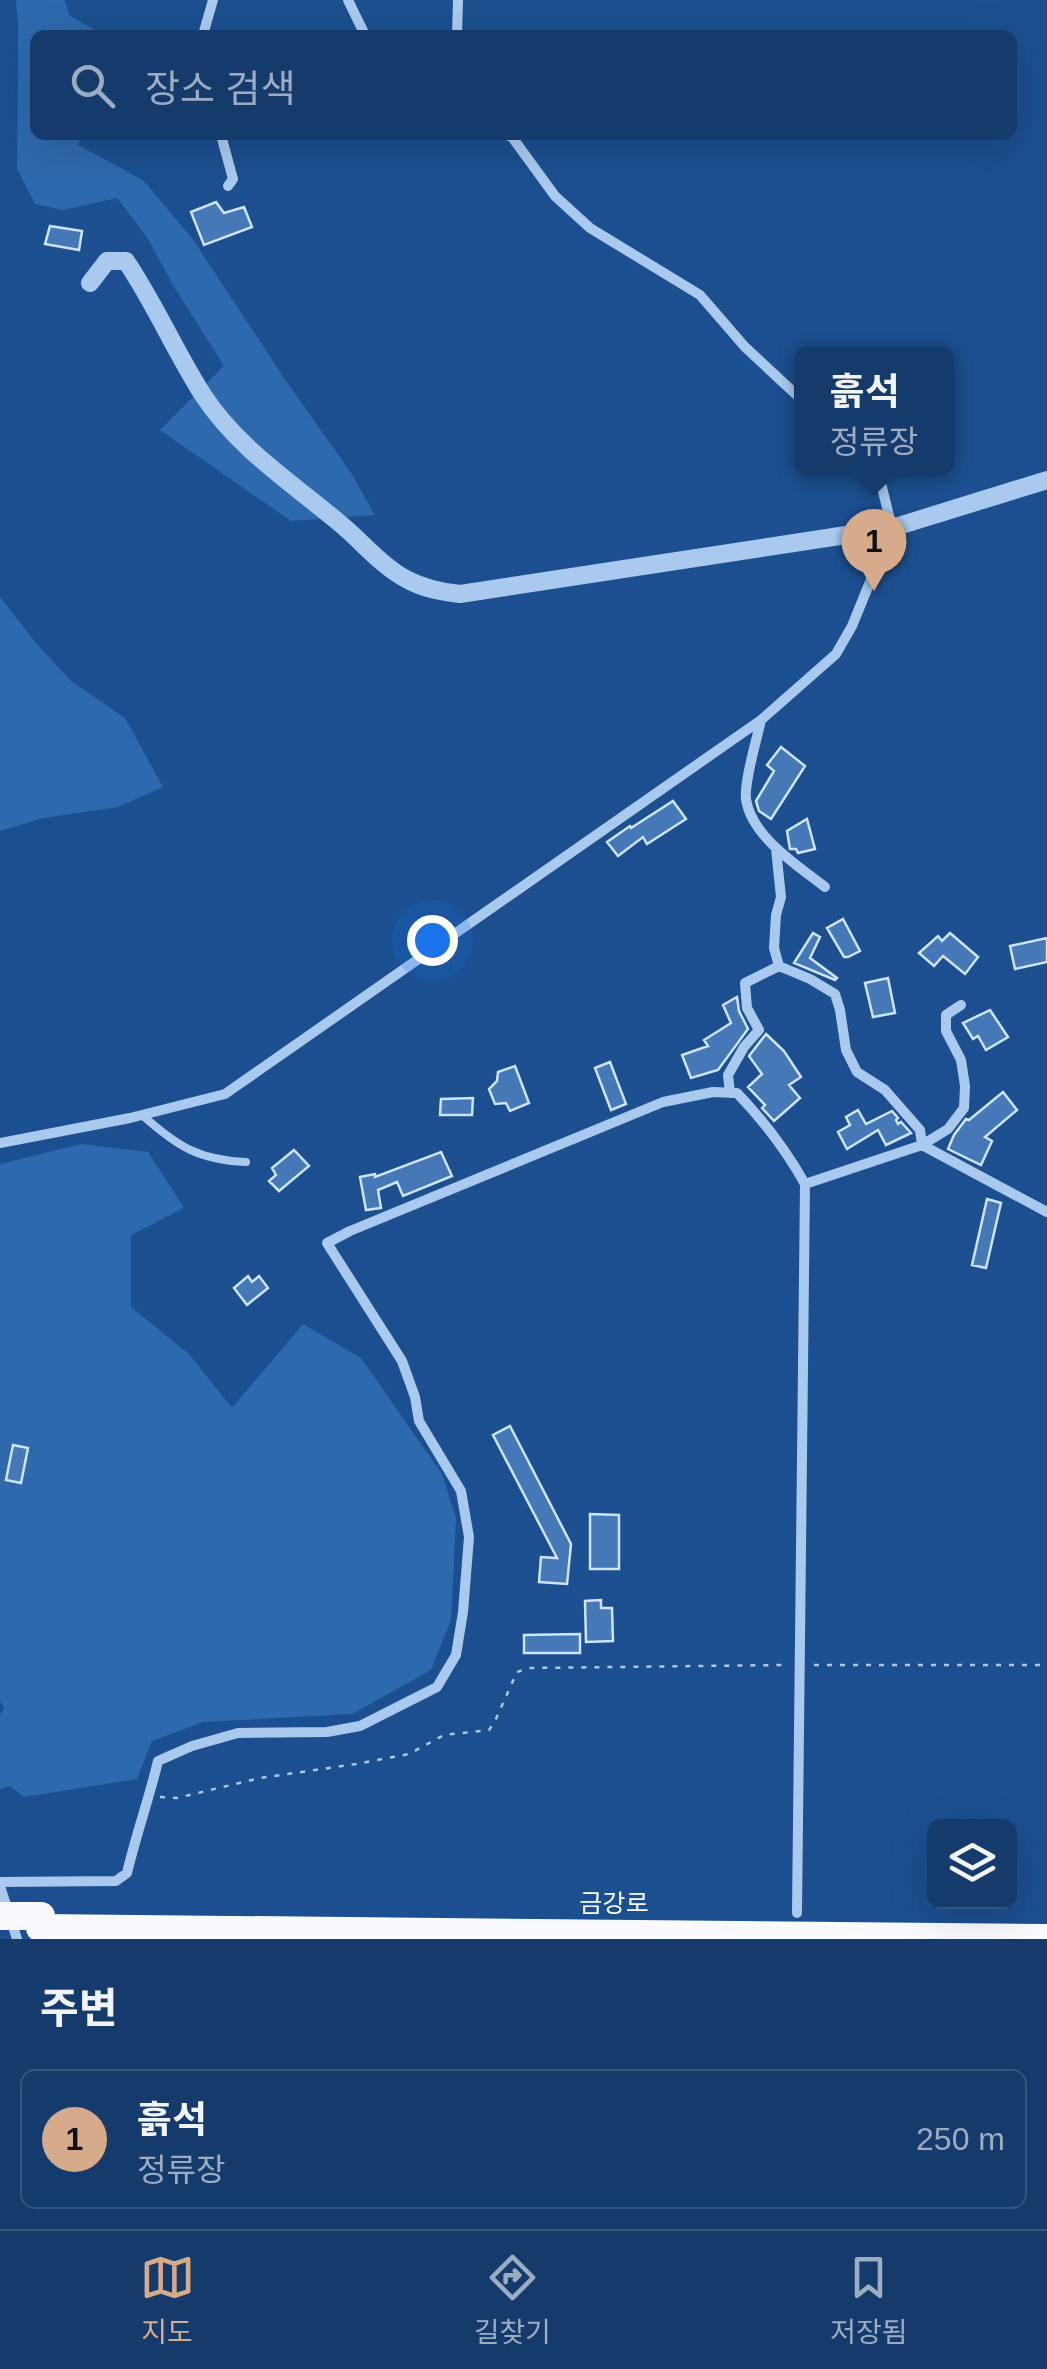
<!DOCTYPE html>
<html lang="ko">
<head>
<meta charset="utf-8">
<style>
  body { margin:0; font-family:Arial,"Noto Sans KR",sans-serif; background:#214673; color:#f1f3f6 }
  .controls { position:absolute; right:30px; bottom:30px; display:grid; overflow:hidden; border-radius:15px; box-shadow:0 10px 40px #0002 }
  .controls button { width:90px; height:90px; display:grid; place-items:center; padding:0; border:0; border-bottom:2px solid #33557e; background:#143b6b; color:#f1f3f6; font:50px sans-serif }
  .you { position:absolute; left:432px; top:940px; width:35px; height:35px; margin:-25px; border:8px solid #fff; border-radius:50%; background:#1a73e8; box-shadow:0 0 0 15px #1a73e833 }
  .badge { display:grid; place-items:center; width:65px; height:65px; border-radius:50%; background:#d6ab8b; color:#111; font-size:32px; font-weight:700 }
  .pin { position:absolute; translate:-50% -82px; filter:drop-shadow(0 2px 5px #0008) }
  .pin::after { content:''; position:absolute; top:52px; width:35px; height:30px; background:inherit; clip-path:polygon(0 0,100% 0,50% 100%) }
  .popup { position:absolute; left:794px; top:346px; width:160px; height:130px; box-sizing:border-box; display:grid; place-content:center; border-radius:15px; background:#143b6b; filter:drop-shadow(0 2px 8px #0005); font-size:32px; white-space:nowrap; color:#9dadc1 }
  .popup b { font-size:38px; color:#f1f3f6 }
  .popup::after { content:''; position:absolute; left:50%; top:100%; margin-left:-20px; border:20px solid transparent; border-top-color:#143b6b }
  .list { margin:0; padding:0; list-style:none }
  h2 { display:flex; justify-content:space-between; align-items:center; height:130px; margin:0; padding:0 40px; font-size:42px }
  h2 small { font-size:32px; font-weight:400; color:#9dadc1 }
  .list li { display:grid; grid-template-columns:65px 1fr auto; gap:30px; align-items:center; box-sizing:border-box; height:140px; margin:0 20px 20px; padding:0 20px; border:2px solid #33557e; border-radius:15px }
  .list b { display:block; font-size:38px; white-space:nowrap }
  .list p { margin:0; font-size:32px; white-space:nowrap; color:#9dadc1 }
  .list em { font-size:32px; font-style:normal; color:#9dadc1 }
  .icon { flex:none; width:55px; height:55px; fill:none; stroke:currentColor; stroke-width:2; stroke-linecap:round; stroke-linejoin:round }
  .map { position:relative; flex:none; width:1047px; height:1939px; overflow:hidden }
  .search { position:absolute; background:#143b6b; box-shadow:0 10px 40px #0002; left:30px; right:30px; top:30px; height:110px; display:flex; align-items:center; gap:25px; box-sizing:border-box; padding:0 35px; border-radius:15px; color:#9dadc1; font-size:38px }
  .sheet { height:290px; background:#143b6b }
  nav { display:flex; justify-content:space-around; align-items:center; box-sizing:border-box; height:140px; border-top:2px solid #33557e; background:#143b6b; font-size:28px; color:#9dadc1 }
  nav a { display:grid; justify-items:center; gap:5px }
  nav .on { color:#d6ab8b }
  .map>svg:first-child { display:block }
  .green { fill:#2e69ad }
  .building { fill:#4478b7; stroke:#cfe3fa; stroke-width:2.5 }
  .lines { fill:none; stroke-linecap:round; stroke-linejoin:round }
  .path { stroke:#a9c9ee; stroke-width:2.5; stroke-dasharray:5 8; stroke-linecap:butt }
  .service { stroke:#a9c9ee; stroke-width:8 }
  .minor { stroke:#a9c9ee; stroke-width:10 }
  .tertiary { stroke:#a9c9ee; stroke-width:18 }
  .trunk { stroke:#f8faff; stroke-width:28 }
  .trunk-bridge { stroke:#f8faff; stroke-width:28 }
  .labels { text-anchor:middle; stroke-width:10; stroke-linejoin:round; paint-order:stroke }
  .street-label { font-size:25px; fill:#fff; stroke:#1b4f8f }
</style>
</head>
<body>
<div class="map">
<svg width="1047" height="1939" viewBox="0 0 1047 1939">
  <rect width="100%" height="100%" fill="#1b4f8f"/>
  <path class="green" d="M16 0H65L69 15 103 35H35V135H82L78 145 143 180 192 238 284 378 351 473 375 515 291 521 160 430 224 366 173 285 147 237 117 198 63 210 35 204 17 169 18 23Z
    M0 597 36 643 71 681 125 718 163 787 118 807 44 818 0 831Z
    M81 1144 148 1152 184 1208 131 1235V1307L189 1354 232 1408 303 1324 361 1358 442 1474 456 1518 451 1620 431 1670 352 1714 203 1722 152 1741 137 1779 24 1797 10 1786 0 1789V1715L4 1708 0 1701V1164Z"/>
  <path class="building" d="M216 202 224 213 244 207 252 227 204 245 191 212Z
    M50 226 82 231 79 250 45 244Z
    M781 747 805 766 771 819 759 811 756 801 774 771 767 765Z
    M673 801 686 819 647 844 643 837 618 856 607 842 630 826 631 828Z
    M807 819 815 849 798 853 796 849H790L787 831Z
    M843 919 860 951 848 957H844L827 928Z
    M813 933 820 937 810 958 837 978 835 980 794 963Z
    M950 933 978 957 965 974 943 956 934 966 919 953 938 936 942 941Z
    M1047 938V962L1015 969 1010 946Z
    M888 978 895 1013 873 1017 865 983Z
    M737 997 739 1011 748 1029 718 1070 691 1078 682 1055 708 1046 704 1040 731 1023 723 1005Z
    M990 1010 1008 1037 986 1050 978 1036 973 1039 963 1023Z
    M766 1034 784 1051 801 1077 789 1085 800 1098 774 1121 762 1108 765 1105 748 1087 762 1074 749 1056Z
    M610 1062 626 1104 611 1110 595 1068Z
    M515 1066 529 1103 510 1111 506 1103 495 1104 489 1089 497 1081 498 1072Z
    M1003 1092 1017 1110 985 1137 992 1141 981 1165 948 1149 954 1135 966 1119 969 1120Z
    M473 1098 472 1115H440L441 1099Z
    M858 1110 866 1124 892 1111 898 1118 896 1120 898 1124 901 1122 911 1133 886 1145 878 1130 847 1149 838 1132 850 1125 846 1117Z
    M294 1150 309 1166 279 1191 269 1181 276 1175 272 1168Z
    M441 1152 452 1176 403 1196 397 1182 378 1190 381 1208 366 1210 360 1177 375 1174V1177Z
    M987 1199 1001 1203 986 1268 972 1265Z
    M248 1276 252 1282 259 1276 268 1288 247 1305 234 1288Z
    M510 1426 571 1544 567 1584 539 1582 541 1557 557 1558 493 1435Z
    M13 1445 28 1448 21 1483 6 1480Z
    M590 1514 619 1515V1569H590Z
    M601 1600V1608H612L613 1641 586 1642 585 1601Z
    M580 1634V1653H524V1635Z"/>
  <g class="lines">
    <path class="path" d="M814 1665H1047
      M160 1797 177 1798 260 1778 356 1764 409 1754 444 1735 489 1730 495 1721 517 1672 529 1668 786 1665"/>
    <path class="service" d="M142 1115C177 1146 198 1160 246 1162"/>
    <path class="minor" d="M348 0 365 35
      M203 35 213 0
      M457 35 458 0
      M221 135 233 179 228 186
      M507 135 512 137 555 196 590 228 700 295 745 347 802 400
      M761 720C757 739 744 781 746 799 751 836 797 865 825 887
      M776 849 781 897 776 915 774 948 779 966 810 979 835 994 840 1010 846 1050 857 1072 885 1090 920 1130 922 1145 1047 1212
      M730 1093 728 1075 744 1047 759 1030 747 1008 745 983 779 966
      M0 1143 130 1118 225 1094 761 720 836 654 852 626 892 528 878 471 875 468
      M0 1882 116 1881 127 1873C136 1835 149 1799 158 1761L192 1746 238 1733 327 1732 360 1726 437 1687 456 1655 463 1612 469 1537 461 1491 419 1421 415 1397 402 1361 327 1243 350 1231 663 1102 713 1092 737 1093C764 1121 786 1150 805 1184L922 1145 948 1129 964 1108 965 1086 961 1060 946 1031V1015L961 1005
      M0 1886 17 1939
      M797 1913 805 1184"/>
    <path class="tertiary" d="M90 283 107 261H126C155 304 175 351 203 395 238 449 295 485 343 526 364 544 384 568 408 580 425 589 441 592 460 594L892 528 1047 480"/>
    <path class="trunk" d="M40 1928 1047 1938"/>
    <path class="trunk-bridge" d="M0 1916H41"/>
  </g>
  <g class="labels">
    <g class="street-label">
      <text x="614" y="1912">금강로</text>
    </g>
  </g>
</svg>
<div class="controls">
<button><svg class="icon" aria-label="layers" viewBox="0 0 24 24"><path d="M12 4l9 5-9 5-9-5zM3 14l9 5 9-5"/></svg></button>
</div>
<div class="you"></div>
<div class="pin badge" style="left:874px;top:591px">1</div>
<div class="popup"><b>흙석</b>정류장</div>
<div class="search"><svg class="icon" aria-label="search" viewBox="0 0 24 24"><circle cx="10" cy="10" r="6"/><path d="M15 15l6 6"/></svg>장소 검색</div>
</div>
<section class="sheet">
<h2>주변<small></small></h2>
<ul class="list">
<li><span class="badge">1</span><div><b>흙석</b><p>정류장</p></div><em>250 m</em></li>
</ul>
</section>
<nav>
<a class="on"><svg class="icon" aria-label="map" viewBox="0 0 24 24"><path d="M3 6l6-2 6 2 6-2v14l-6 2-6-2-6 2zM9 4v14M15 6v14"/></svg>지도</a>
<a><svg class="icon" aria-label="directions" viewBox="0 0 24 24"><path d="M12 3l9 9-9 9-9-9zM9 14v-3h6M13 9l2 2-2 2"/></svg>길찾기</a>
<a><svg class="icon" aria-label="saved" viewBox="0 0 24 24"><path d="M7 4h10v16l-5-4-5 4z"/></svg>저장됨</a>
</nav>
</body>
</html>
